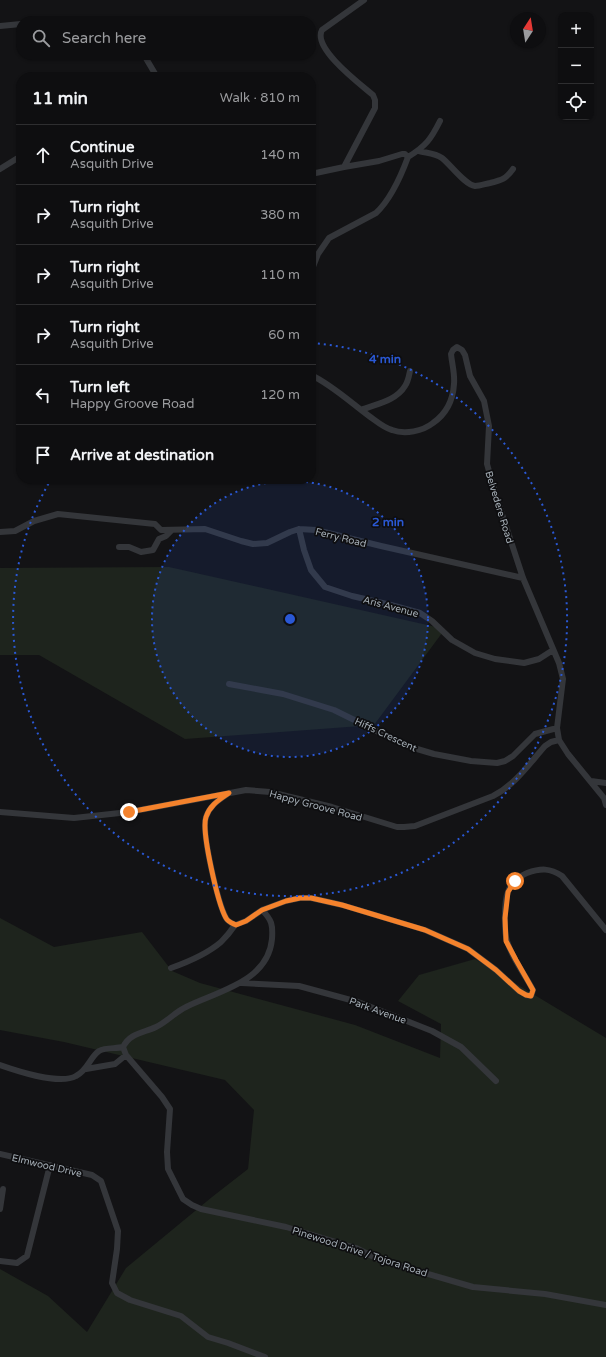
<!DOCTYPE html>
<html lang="en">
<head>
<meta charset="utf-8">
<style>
  body { margin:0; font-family:"Varela Round",sans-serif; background:#171719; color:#f1f3f6 }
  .controls { position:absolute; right:12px; top:12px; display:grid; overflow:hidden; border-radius:8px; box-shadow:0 1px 3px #0004 }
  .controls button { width:36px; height:36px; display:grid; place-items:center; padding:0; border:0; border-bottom:1px solid #2e2e30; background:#0e0e10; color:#f1f3f6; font:20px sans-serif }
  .compass { position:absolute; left:510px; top:12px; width:36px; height:36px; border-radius:50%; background:#0e0e10; box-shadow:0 1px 3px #0004; rotate:12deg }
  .stop { position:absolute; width:12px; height:12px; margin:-9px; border:3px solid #f4822c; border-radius:50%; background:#fff }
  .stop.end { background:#f4822c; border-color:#fff; box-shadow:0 1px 4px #0008 }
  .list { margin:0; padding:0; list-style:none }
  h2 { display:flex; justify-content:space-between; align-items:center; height:52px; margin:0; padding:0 16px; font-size:17px }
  h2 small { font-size:13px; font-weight:400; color:#9b9c9f }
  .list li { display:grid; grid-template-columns:26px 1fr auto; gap:12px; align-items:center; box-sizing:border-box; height:60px; padding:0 16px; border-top:1px solid #2e2e30 }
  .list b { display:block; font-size:15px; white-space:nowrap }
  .list p { margin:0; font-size:13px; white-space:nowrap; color:#9b9c9f }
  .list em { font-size:13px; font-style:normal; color:#9b9c9f }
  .icon { flex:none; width:22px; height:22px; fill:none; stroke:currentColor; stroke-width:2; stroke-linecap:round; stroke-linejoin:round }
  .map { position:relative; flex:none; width:606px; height:1357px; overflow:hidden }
  .search { position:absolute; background:#0e0e10; box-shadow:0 1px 3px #0004; left:16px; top:16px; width:300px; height:44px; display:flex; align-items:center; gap:10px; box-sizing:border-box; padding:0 14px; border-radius:16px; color:#9b9c9f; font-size:15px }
  .panel { position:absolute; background:#0e0e10; box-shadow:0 1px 3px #0004; left:16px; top:72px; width:300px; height:412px; border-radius:16px }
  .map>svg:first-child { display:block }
  .green { fill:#1e241d }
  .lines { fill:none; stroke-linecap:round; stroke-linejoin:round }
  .minor { stroke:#34363a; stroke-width:6 }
  .route { stroke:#f4822c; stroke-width:5 }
  .ring { fill:none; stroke:#2a58d4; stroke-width:2; stroke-dasharray:2 4 }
  .labels { text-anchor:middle; stroke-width:3.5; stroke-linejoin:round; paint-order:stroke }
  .street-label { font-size:10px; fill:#a4adb5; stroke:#0e0e10 }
  .centre { fill:#2a58d4; stroke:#0e0e10; stroke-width:2 }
  .ring-label { font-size:12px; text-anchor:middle; font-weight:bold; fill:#2a58d4; stroke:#0e0e10; stroke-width:3.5; stroke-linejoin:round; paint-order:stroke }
</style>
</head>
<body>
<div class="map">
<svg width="606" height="1357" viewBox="0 0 606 1357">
  <rect width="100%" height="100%" fill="#131315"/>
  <path class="green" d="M169 567 445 629 374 725 185 739 39 655H0V568Z
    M0 918 54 947 142 932 172 971 200 983 355 1025 440 1058 441 1024 398 1001 419 975 475 959 606 1038V1357H0V1269L48 1296 87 1332 126 1268 212 1197 248 1169 254 1110 225 1080 64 1042 0 1030Z"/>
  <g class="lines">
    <path class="minor" d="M59 21 87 19 105 21
      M0 26 21 24
      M144 55 157 77
      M419 151C426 153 435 153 442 158 450 164 465 185 475 186 480 186 485 184 490 183 502 180 506 179 513 169
      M408 157C426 146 431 139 440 121
      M0 169 21 156
      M311 174 344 167
      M311 272 318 254 329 238 376 213C391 199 401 176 408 157L405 154H402L379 161 344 167 375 108V100L373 95C360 84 312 48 322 30L364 0
      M311 375C332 385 350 402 369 416 376 421 384 428 392 430 405 435 423 431 433 423 446 414 453 400 454 384 455 374 452 364 451 354L453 350 457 347 462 350 465 355 470 376 484 401 489 426 487 464 496 496 523 578 559 663 563 679 557 728 559 740 568 754 604 798 606 805
      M361 410C376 404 396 401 405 386 408 382 409 376 410 371
      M299 529 304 550 311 570 325 587 352 596 391 605 420 613 432 621 452 640 475 653 495 659 524 663 539 659 553 650
      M0 532 15 531 34 521 58 514 155 524 161 530 205 529 241 541 253 544 267 543 290 532 299 529 316 530 381 546 523 578
      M119 547H129L141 552 153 550 159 539 166 536 172 530
      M229 684 283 694 334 710 407 746 434 754 471 761 497 763 505 761 513 756 535 734 557 728
      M591 781 606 783
      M229 793C219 800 210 805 206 817 201 832 218 903 226 918 228 922 232 923 235 925L246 921 262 910 286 901 300 898H311L342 905 425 930 468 949 496 970 519 991 526 995 531 996 533 990C525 974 512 959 507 941 504 932 504 901 508 892 510 884 519 876 527 873 541 868 550 868 562 876L606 930
      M0 812 74 818 129 812 246 790 270 792 332 807 397 827H404L415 826 493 796C515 785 529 764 545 746L551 742 559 740
      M171 968C188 962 207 954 221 942 226 937 231 931 235 925
      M242 983 299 986 358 1002 389 1014 432 1031 461 1047 496 1081
      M123 1047 126 1055 162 1097 170 1109 167 1152 168 1169 183 1199 192 1205 201 1209 286 1227 356 1248 380 1260 473 1287 545 1294 606 1305
      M0 1065C17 1071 60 1085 76 1076 88 1070 90 1057 99 1051 106 1047 116 1049 123 1047 130 1033 143 1033 156 1027 167 1022 175 1012 186 1007 218 991 268 982 272 939 273 925 272 920 262 910
      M86 1069 115 1064 126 1055
      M0 1154 92 1175 101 1181 118 1231 117 1249 112 1283 117 1293 130 1300 181 1316 208 1337 228 1343 265 1357
      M0 1209 3 1189
      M0 1261 17 1263 27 1256 50 1165"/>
  </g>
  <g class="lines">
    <path class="route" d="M129 812 229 793C219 800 210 805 206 817 201 831 218 904 226 918 228 922 232 923 236 925L246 921 262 910 286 901 300 898H311L342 905 425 930 468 949 496 970 519 991 526 995 531 996 533 990 516 960 506 941 505 918 508 892 515 881"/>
  </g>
  <circle cx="290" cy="619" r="138" fill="#2a58d4" fill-opacity=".12"/>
  <g class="ring">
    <circle cx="290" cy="619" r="138"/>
    <path d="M312 343A277 277 0 1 1 50 481"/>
  </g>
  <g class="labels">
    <g class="street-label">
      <text transform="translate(500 507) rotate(73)" y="4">Belvedere Road</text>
      <text transform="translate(341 537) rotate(14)" y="4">Ferry Road</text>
      <text transform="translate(391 606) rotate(15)" y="4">Aris Avenue</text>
      <text transform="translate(386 734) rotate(25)" y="4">Hiffs Crescent</text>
      <text transform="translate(316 805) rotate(15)" y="4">Happy Groove Road</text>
      <text transform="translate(378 1010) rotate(20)" y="4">Park Avenue</text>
      <text transform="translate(47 1165) rotate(13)" y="4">Elmwood Drive</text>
      <text transform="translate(360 1251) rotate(18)" y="4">Pinewood Drive / Tojora Road</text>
    </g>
  </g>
  <circle cx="290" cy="619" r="6" class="centre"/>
  <g class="ring-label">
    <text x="385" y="363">4 min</text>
    <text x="388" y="526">2 min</text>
  </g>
</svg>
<div class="controls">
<button>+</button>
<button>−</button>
<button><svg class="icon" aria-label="locate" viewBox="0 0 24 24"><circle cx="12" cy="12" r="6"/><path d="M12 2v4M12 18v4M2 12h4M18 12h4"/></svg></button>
</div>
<svg class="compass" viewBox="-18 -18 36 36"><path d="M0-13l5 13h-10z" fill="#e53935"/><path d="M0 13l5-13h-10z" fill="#9b9c9f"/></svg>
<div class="stop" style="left:515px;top:881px"></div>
<div class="stop end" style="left:129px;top:812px"></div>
<div class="search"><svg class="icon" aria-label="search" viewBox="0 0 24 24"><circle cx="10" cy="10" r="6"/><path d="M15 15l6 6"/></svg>Search here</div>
<section class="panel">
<h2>11 min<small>Walk · 810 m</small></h2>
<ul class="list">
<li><svg class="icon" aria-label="ahead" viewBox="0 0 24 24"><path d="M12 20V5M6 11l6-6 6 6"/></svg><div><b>Continue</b><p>Asquith Drive</p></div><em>140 m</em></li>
<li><svg class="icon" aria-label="right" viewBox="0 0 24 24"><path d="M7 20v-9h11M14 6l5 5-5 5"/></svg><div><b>Turn right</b><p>Asquith Drive</p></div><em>380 m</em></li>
<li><svg class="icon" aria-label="right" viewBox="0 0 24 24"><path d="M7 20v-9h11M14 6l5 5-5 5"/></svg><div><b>Turn right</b><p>Asquith Drive</p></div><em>110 m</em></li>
<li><svg class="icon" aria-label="right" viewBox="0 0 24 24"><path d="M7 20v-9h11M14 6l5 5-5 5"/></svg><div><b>Turn right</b><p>Asquith Drive</p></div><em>60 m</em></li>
<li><svg class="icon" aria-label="left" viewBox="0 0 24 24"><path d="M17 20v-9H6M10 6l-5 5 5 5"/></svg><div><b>Turn left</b><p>Happy Groove Road</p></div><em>120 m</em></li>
<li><svg class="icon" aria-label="arrive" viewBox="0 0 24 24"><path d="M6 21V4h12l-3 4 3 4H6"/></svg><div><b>Arrive at destination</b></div></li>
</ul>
</section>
</div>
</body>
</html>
